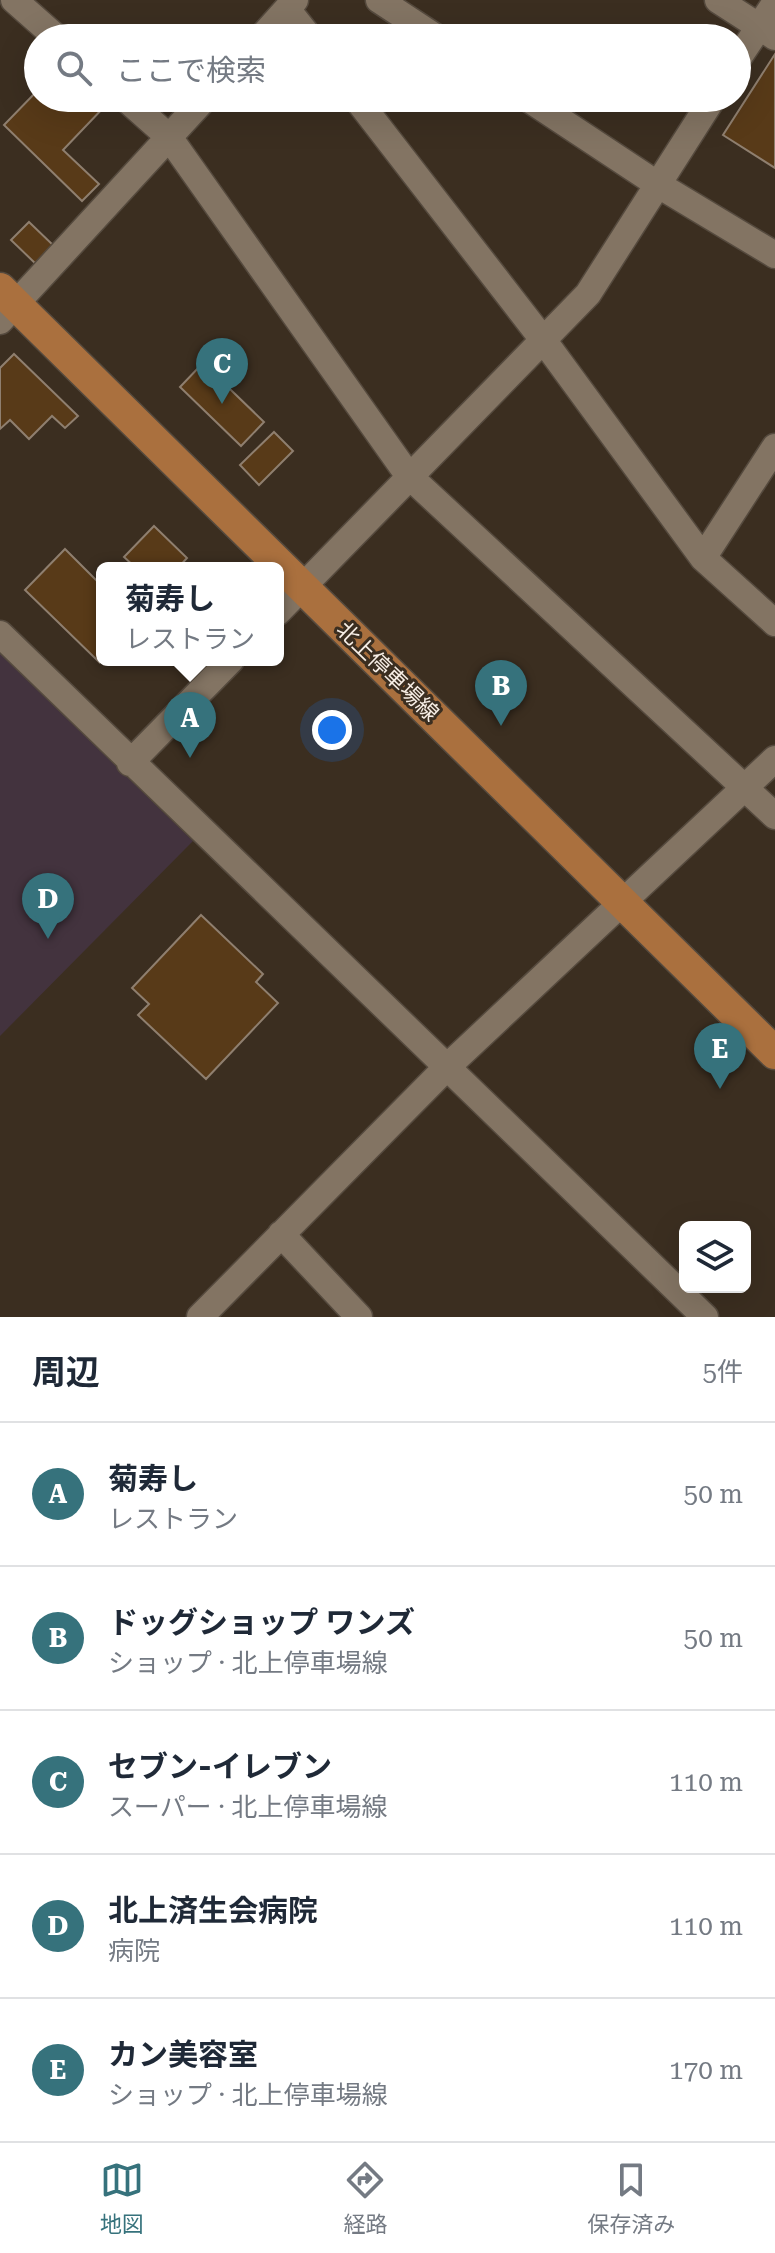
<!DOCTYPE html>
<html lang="ja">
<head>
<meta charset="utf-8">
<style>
  body { margin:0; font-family:"Roboto Serif","Noto Sans JP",serif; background:#f2f2f3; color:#1f2937 }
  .controls { position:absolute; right:24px; bottom:24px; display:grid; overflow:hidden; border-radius:12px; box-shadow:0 8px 32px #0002 }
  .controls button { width:72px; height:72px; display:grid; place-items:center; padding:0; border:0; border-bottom:2px solid #e0e1e3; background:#fff; color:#1f2937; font:40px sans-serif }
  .you { position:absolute; left:332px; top:730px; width:28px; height:28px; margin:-20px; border:6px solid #fff; border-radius:50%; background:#1a73e8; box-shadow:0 0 0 12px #1a73e833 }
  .badge { display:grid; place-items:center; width:52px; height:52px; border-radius:50%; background:#36727c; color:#fff; font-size:26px; font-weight:700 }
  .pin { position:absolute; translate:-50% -66px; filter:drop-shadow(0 2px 4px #0008) }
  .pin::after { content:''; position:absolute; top:42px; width:28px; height:24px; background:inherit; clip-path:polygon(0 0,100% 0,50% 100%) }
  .popup { position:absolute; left:96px; top:562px; width:188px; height:104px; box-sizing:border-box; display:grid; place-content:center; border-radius:12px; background:#fff; filter:drop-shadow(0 2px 6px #0005); font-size:26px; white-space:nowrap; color:#747a83 }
  .popup b { font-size:30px; color:#1f2937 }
  .popup::after { content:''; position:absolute; left:50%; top:100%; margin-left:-16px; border:16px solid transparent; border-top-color:#fff }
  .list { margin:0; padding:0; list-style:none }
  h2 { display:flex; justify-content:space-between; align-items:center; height:104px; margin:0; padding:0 32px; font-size:34px }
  h2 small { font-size:26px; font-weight:400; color:#747a83 }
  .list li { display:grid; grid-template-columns:52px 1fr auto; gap:24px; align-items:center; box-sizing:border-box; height:144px; padding:0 32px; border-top:2px solid #e0e1e3 }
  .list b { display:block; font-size:30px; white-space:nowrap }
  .list p { margin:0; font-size:26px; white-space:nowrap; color:#747a83 }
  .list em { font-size:26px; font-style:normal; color:#747a83 }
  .icon { flex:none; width:44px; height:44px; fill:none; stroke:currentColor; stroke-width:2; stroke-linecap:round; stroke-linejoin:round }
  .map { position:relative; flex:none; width:775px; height:1317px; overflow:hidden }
  .search { position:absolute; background:#fff; box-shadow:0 8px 32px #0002; left:24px; right:24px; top:24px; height:88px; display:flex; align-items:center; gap:20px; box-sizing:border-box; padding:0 28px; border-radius:44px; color:#747a83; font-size:30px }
  .sheet { height:824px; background:#fff }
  nav { display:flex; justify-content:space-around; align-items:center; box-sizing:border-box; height:112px; border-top:2px solid #e0e1e3; background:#fff; font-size:22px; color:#747a83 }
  nav a { display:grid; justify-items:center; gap:4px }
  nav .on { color:#36727c }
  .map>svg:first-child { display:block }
  .medical { fill:#43333e }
  .building { fill:#583a18; stroke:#8f7f6f; stroke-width:2 }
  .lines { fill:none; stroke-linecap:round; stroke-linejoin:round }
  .minor-casing { stroke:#554a3e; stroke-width:29 }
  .major-casing { stroke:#554a3e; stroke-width:35 }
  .minor { stroke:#837463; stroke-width:26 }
  .major { stroke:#aa703e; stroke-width:32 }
  .labels { text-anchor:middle; stroke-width:6; stroke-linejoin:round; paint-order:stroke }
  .street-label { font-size:22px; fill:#f7eee5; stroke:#3b2e20 }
</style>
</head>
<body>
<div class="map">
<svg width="775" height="1317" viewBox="0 0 775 1317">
  <rect width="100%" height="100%" fill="#3b2e20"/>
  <path class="medical" d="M0 653 193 841 0 1036Z"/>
  <path class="building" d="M775 54V168L723 135Z
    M38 90V98H98L106 105 63 150 99 184 82 201 4 125Z
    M29 222 55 247 37 265 11 240Z
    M14 354 78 416 65 428 52 416 29 439 10 420 0 429V368Z
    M203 363 264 422 241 446 180 387Z
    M274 432 293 451 259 485 240 465Z
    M154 526 187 558 178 568H136L124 557Z
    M65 549 102 586 99 662 25 590Z
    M201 915 263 974 256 982 278 1003 206 1079 138 1015 149 1004 132 988Z"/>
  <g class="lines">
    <g class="minor-casing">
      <path id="minor" d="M14 0 57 38
        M379 0 437 38
        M718 0 775 37
        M287 9 310 38
        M261 38 295 0
        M737 60 775 3
        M125 98 169 137 408 475 775 816
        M356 98 544 341 703 558 775 623
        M527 98 657 184 775 255
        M0 321 205 98
        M703 558 775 447
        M278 612 588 294 713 98
        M0 634 705 1317
        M130 763 231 660
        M281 1234 359 1317
        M200 1317 447 1067 775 759"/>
    </g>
    <g class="major-casing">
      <path id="major" d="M0 289 775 1053"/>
    </g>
    <use href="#minor" class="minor"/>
    <use href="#major" class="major"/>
  </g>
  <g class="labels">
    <g class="street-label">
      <text transform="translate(388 671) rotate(44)" y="8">北上停車場線</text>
    </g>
  </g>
</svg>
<div class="controls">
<button><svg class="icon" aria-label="layers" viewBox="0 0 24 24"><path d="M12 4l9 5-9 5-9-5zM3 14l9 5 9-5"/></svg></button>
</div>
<div class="you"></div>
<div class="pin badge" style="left:190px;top:758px">A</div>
<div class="popup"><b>菊寿し</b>レストラン</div>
<div class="pin badge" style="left:501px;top:726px">B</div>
<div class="pin badge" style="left:222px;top:404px">C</div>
<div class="pin badge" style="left:48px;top:939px">D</div>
<div class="pin badge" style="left:720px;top:1089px">E</div>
<div class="search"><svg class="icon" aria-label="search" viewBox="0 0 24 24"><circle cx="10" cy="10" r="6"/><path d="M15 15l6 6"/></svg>ここで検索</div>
</div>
<section class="sheet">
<h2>周辺<small>5件</small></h2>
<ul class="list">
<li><span class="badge">A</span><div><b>菊寿し</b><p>レストラン</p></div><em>50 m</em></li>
<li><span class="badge">B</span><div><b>ドッグショップ ワンズ</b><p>ショップ · 北上停車場線</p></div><em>50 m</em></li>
<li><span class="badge">C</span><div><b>セブン-イレブン</b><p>スーパー · 北上停車場線</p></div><em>110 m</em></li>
<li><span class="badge">D</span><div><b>北上済生会病院</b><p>病院</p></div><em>110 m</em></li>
<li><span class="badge">E</span><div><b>カン美容室</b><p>ショップ · 北上停車場線</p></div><em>170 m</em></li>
</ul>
</section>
<nav>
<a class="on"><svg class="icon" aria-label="map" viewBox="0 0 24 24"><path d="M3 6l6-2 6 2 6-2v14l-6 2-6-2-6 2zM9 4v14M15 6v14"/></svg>地図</a>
<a><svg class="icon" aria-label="directions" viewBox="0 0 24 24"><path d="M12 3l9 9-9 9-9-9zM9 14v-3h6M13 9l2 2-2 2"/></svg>経路</a>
<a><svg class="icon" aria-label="saved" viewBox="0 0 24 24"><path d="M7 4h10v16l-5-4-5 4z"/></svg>保存済み</a>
</nav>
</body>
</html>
